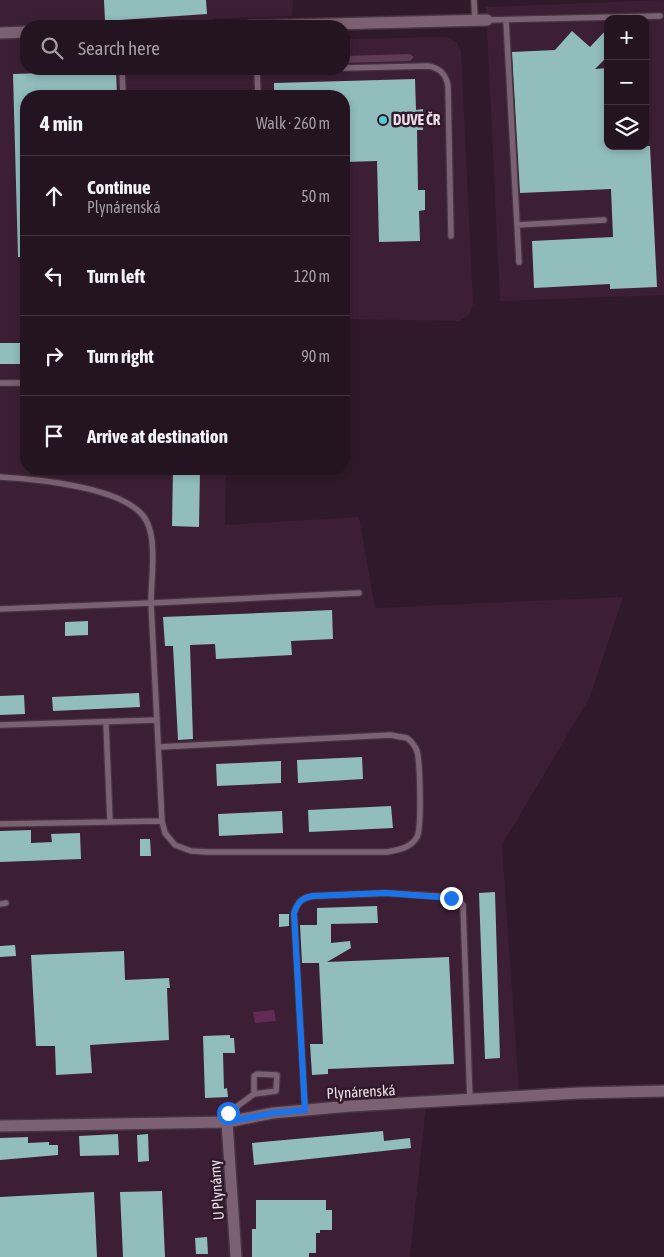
<!DOCTYPE html>
<html lang="en">
<head>
<meta charset="utf-8">
<style>
  body { margin:0; font-family:"Asap Condensed",sans-serif; background:#30202d; color:#f1f3f6 }
  .controls { position:absolute; right:15px; top:15px; display:grid; overflow:hidden; border-radius:10px; box-shadow:0 2px 8px #0003 }
  .controls button { width:45px; height:45px; display:grid; place-items:center; padding:0; border:0; border-bottom:1px solid #41323e; background:#241320; color:#f1f3f6; font:25px sans-serif }
  .stop { position:absolute; width:15px; height:15px; margin:-11px; border:4px solid #1a73e8; border-radius:50%; background:#fff }
  .stop.end { background:#1a73e8; border-color:#fff; box-shadow:0 1px 5px #0008 }
  .list { margin:0; padding:0; list-style:none }
  h2 { display:flex; justify-content:space-between; align-items:center; height:65px; margin:0; padding:0 20px; font-size:21px }
  h2 small { font-size:16px; font-weight:400; color:#a39ea5 }
  .list li { display:grid; grid-template-columns:32px 1fr auto; gap:15px; align-items:center; box-sizing:border-box; height:80px; padding:0 20px; border-top:1px solid #41323e }
  .list b { display:block; font-size:19px; white-space:nowrap }
  .list p { margin:0; font-size:16px; white-space:nowrap; color:#a39ea5 }
  .list em { font-size:16px; font-style:normal; color:#a39ea5 }
  .icon { flex:none; width:28px; height:28px; fill:none; stroke:currentColor; stroke-width:2; stroke-linecap:round; stroke-linejoin:round }
  .map { position:relative; flex:none; width:664px; height:1257px; overflow:hidden }
  .search { position:absolute; background:#241320; box-shadow:0 2px 8px #0003; left:20px; top:20px; width:330px; height:55px; display:flex; align-items:center; gap:12px; box-sizing:border-box; padding:0 18px; border-radius:20px; color:#a39ea5; font-size:19px }
  .panel { position:absolute; background:#241320; box-shadow:0 2px 8px #0003; left:20px; top:90px; width:330px; height:385px; border-radius:20px }
  .map>svg:first-child { display:block }
  .built { fill:#3c1f34; fill-rule:evenodd }
  .green { fill:#5d3b53 }
  .water { fill:#622b55 }
  .building { fill:#91bdbd }
  .lines { fill:none; stroke-linecap:round; stroke-linejoin:round }
  .lane-casing { stroke:#463441; stroke-width:8 }
  .street-casing { stroke:#463441; stroke-width:14 }
  .lane { stroke:#7c6073; stroke-width:5.5 }
  .street { stroke:#7c6073; stroke-width:11 }
  .route { stroke:#1a73e8; stroke-width:6 }
  .poi-dot { fill:#52cdcf; stroke:#30192a; stroke-width:2 }
  .labels { text-anchor:middle; stroke-width:5; stroke-linejoin:round; paint-order:stroke }
  .poi-label { font-size:15px; font-weight:bold; fill:#eedee9; stroke:#30192a; text-anchor:start }
  .street-label { font-size:15px; fill:#eedee9; stroke:#30192a }
</style>
</head>
<body>
<div class="map">
<svg width="664" height="1257" viewBox="0 0 664 1257">
  <rect width="100%" height="100%" fill="#30192a"/>
  <path class="built" d="M0 0H293L292 16 213 19V26H26V69H344V39L446 37 457 42 461 51 473 305 469 315 460 321 344 319V96H26V469H226L225 525 359 517 375 608 623 597 590 697 502 845 519 1092 426 1106 410 1257H0Z
    M664 0V295L500 301 486 7ZM608 19H645V146H608Z"/>
  <path class="green" d="M410 54 414 57 410 61 344 63V56Z"/>
  <path class="water" d="M274 1010 276 1021 255 1023 253 1012Z"/>
  <path class="building" d="M104 0H206L207 14 105 21Z
    M608 28V56L595 69 608 68V146H650L657 287 610 289V284L534 288 532 241 613 237 611 189 520 193 512 52 555 50 572 31 590 47Z
    M41 69H116L117 96H26V257H18L13 74 41 73Z
    M415 79 416 110 423 109V130H417L418 190H425V210L419 211 420 241 379 242 377 161 344 162V96H274V83Z
    M0 343H26V364H0Z
    M173 469H200L199 527 172 526Z
    M332 610 333 639 291 641 292 655 216 659 215 644 190 645 193 739 178 740 173 646H165L163 617Z
    M88 621V635L65 636V622Z
    M139 693 140 707 53 711 52 697Z
    M24 695 25 714 0 715V696Z
    M362 757 363 779 298 783 297 760Z
    M281 761V783L217 786 216 764Z
    M391 806 393 828 309 832 308 810Z
    M282 811 283 833 219 836 218 814Z
    M31 830V843L52 842 51 834 80 833 81 859 0 862V831Z
    M140 839H150L151 856H140Z
    M495 892 500 1058 485 1059 479 893Z
    M377 906 378 923 331 924V943L350 941 351 948 327 962 449 957 454 1064 328 1069V1074L312 1075 310 1044H323L319 963H302L300 925H317V908Z
    M279 914H289V926L279 927Z
    M15 945 16 956 0 957V946Z
    M124 951 125 980 169 978 170 988H167L169 1040 90 1045 92 1073 56 1075 55 1046H36L31 955Z
    M230 1035V1038H234L235 1053H223L224 1089 227 1088 228 1097 205 1098 203 1036Z
    M383 1131 384 1141 410 1138 411 1148 254 1165 252 1143Z
    M118 1134 119 1155 80 1156 79 1136Z
    M148 1134 149 1161 138 1162 137 1135Z
    M28 1137V1143L49 1142V1145H58V1155L0 1160V1138Z
    M162 1191 165 1257H123L120 1192Z
    M94 1192 97 1257H0V1197Z
    M256 1200H326V1210H332V1230H320V1233H316V1253H309V1257H252V1229H256Z
    M207 1237 208 1254H196L195 1238Z"/>
  <g class="lines">
    <g class="lane-casing">
      <path id="lane" d="M474 0 475 20
        M487 20 660 16
        M506 20 519 262
        M344 68 428 66C440 68 446 74 448 86L451 236
        M122 69 123 96
        M257 69 258 96
        M257 70 304 69
        M517 225 604 220
        M0 383H26
        M0 477C35 479 131 487 147 522 157 542 151 580 151 603L359 593
        M0 609 151 603 162 821 165 833 175 845 191 851 208 852H387C398 850 411 848 417 837 422 828 420 761 417 751 415 746 411 741 407 738L390 735 159 747
        M106 723 110 822
        M0 725 157 720
        M0 824 162 821
        M0 904 6 903
        M305 1110 294 913C298 902 301 898 313 896L386 893 451 897 459 900 463 905 470 1101
        M227 1122 228 1113 254 1094 276 1091 277 1075 257 1074 254 1076V1094"/>
    </g>
    <g class="street-casing">
      <path id="street" d="M250 26 487 20
        M0 33 26 32
        M227 1122 236 1257
        M0 1126 227 1122 273 1113 351 1106 579 1093 664 1091"/>
    </g>
    <use href="#lane" class="lane"/>
    <use href="#street" class="street"/>
  </g>
  <g class="lines">
    <path class="route" d="M228 1113 227 1122 273 1113 305 1110 294 913C298 902 301 898 313 896L386 893 451 898"/>
  </g>
  <circle class="poi-dot" cx="383" cy="120" r="5"/>
  <g class="labels">
    <g class="poi-label">
      <text x="393" y="125">DUVE ČR</text>
    </g>
    <g class="street-label">
      <text transform="translate(361 1092) rotate(-3)" y="5">Plynárenská</text>
      <text transform="translate(217 1190) rotate(-94)" y="5">U Plynárny</text>
    </g>
  </g>
</svg>
<div class="controls">
<button>+</button>
<button>−</button>
<button><svg class="icon" aria-label="layers" viewBox="0 0 24 24"><path d="M12 4l9 5-9 5-9-5zM3 14l9 5 9-5"/></svg></button>
</div>
<div class="stop" style="left:228px;top:1113px"></div>
<div class="stop end" style="left:451px;top:898px"></div>
<div class="search"><svg class="icon" aria-label="search" viewBox="0 0 24 24"><circle cx="10" cy="10" r="6"/><path d="M15 15l6 6"/></svg>Search here</div>
<section class="panel">
<h2>4 min<small>Walk · 260 m</small></h2>
<ul class="list">
<li><svg class="icon" aria-label="ahead" viewBox="0 0 24 24"><path d="M12 20V5M6 11l6-6 6 6"/></svg><div><b>Continue</b><p>Plynárenská</p></div><em>50 m</em></li>
<li><svg class="icon" aria-label="left" viewBox="0 0 24 24"><path d="M17 20v-9H6M10 6l-5 5 5 5"/></svg><div><b>Turn left</b></div><em>120 m</em></li>
<li><svg class="icon" aria-label="right" viewBox="0 0 24 24"><path d="M7 20v-9h11M14 6l5 5-5 5"/></svg><div><b>Turn right</b></div><em>90 m</em></li>
<li><svg class="icon" aria-label="arrive" viewBox="0 0 24 24"><path d="M6 21V4h12l-3 4 3 4H6"/></svg><div><b>Arrive at destination</b></div></li>
</ul>
</section>
</div>
</body>
</html>
